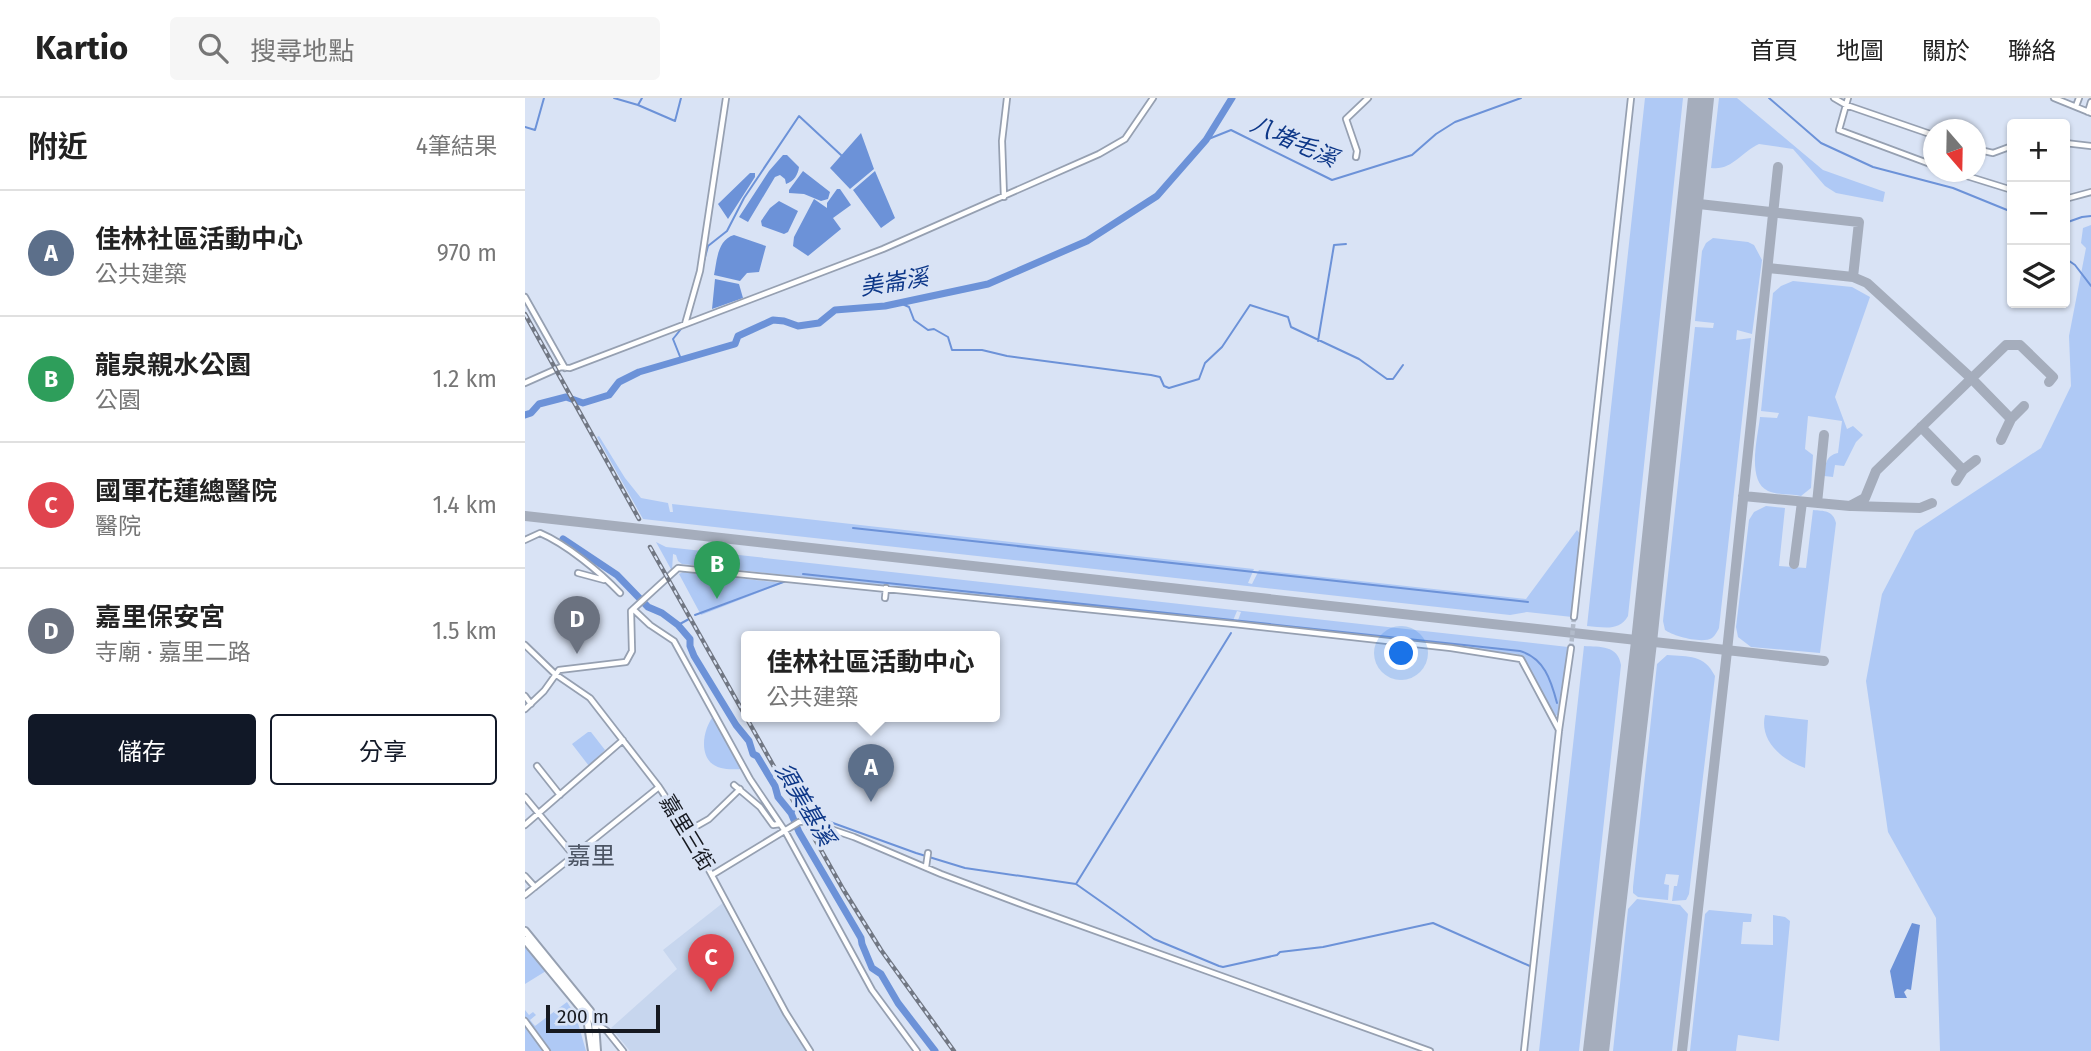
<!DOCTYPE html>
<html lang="zh-TW">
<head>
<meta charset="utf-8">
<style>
  body { margin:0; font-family:"Fira Sans","Noto Sans TC",sans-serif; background:#f6f6f6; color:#222 }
  .controls { position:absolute; right:21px; top:21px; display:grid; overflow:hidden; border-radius:7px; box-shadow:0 2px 5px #0004 }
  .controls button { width:63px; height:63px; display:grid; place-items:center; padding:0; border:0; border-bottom:2px solid #e0e0e0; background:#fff; color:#222; font:35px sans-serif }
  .compass { position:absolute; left:1398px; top:21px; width:63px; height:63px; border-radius:50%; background:#fff; box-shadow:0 2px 5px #0004; rotate:160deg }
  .scale { position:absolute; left:21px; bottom:18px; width:114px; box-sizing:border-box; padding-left:7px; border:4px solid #161920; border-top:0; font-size:19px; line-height:24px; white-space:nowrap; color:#161920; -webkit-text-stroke:5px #d9e3f5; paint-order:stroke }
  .you { position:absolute; left:877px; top:556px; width:24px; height:24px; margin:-18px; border:5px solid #fff; border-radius:50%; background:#1a73e8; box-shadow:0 0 0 10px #1a73e833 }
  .badge { display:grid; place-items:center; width:46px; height:46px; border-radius:50%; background:#111827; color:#fff; font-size:23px; font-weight:700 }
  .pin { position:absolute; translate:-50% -58px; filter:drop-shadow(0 2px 4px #0008) }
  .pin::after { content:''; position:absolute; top:37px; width:24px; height:21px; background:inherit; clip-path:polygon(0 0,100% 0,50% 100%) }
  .popup { position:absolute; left:216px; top:533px; width:259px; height:91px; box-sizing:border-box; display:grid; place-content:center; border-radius:7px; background:#fff; filter:drop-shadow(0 2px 5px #0005); font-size:23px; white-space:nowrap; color:#767676 }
  .popup b { font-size:26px; color:#222 }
  .popup::after { content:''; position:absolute; left:50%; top:100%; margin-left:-14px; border:14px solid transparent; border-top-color:#fff }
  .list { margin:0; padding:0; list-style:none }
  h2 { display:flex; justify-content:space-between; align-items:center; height:91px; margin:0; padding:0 28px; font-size:30px }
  h2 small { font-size:23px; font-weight:400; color:#767676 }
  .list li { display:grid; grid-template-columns:46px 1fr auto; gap:21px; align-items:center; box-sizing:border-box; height:126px; padding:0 28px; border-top:2px solid #e0e0e0 }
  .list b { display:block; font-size:26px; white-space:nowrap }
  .list p { margin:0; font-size:23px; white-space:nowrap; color:#767676 }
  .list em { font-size:23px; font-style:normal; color:#767676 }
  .actions { display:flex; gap:14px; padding:21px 28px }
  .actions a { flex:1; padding:16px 0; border:2px solid #111827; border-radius:7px; text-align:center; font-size:24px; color:#111827 }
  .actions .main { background:#111827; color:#fff }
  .icon { flex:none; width:38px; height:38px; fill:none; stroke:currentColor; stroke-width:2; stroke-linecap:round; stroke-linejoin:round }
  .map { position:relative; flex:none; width:1566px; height:953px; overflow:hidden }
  header { display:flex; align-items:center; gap:42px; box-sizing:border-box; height:98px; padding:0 35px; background:#fff; border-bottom:2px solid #e0e0e0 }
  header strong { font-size:33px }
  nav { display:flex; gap:38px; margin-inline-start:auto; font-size:24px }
  .search { width:490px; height:63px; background:#f6f6f6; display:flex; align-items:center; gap:18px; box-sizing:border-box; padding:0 24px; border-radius:7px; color:#767676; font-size:26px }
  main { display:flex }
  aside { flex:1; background:#fff }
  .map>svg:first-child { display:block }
  .built { fill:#c7d6ee }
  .green { fill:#afc9f5 }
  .water { fill:#6c92d8 }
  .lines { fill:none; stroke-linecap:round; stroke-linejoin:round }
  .stream { stroke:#6c92d8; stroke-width:2 }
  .river { stroke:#6c92d8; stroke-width:7 }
  .taxiway { stroke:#a5adbc; stroke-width:10 }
  .runway { stroke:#a5adbc; stroke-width:26 }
  .minor-tunnel { stroke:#b2bbca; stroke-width:4.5; stroke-dasharray:4.5 2; stroke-linecap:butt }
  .minor-casing { stroke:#96a0b1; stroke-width:8 }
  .major-casing { stroke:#96a0b1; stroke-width:10 }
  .minor { stroke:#fff; stroke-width:4.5 }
  .major { stroke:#fff; stroke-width:6 }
  .rail-casing { stroke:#717783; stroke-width:4.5 }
  .rail { stroke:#d9e3f5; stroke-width:2; stroke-dasharray:5; stroke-linecap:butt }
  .labels { text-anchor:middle; stroke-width:7; stroke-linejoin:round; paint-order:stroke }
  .street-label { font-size:21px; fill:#161920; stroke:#d9e3f5 }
  .water-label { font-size:23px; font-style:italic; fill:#0d3788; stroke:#d9e3f5 }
  .quarter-label { font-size:24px; fill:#4c5564; stroke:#d9e3f5 }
</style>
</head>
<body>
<header>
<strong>Kartio</strong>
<div class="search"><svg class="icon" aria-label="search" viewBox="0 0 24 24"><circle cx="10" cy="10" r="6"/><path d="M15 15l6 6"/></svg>搜尋地點</div>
<nav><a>首頁</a><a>地圖</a><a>關於</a><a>聯絡</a></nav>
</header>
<main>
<aside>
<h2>附近<small>4筆結果</small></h2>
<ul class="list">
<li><span class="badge" style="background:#5c6f8a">A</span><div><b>佳林社區活動中心</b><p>公共建築</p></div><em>970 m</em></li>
<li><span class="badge" style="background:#2e9e5b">B</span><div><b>龍泉親水公園</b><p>公園</p></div><em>1.2 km</em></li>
<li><span class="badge" style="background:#e0444e">C</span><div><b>國軍花蓮總醫院</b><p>醫院</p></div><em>1.4 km</em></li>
<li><span class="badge" style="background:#6b7280">D</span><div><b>嘉里保安宮</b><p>寺廟 · 嘉里二路</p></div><em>1.5 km</em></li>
</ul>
<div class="actions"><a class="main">儲存</a><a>分享</a></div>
</aside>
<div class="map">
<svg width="1566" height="953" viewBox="0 0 1566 953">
  <rect width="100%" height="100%" fill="#d9e3f5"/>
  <path class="built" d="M199 804 258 917 281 953H105L86 930 152 871 138 852Z"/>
  <path class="green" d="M1120 0H1158L1103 518C1094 534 1078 529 1062 528Z
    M1194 0H1212L1298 72 1360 94 1358 104 1311 95 1300 88 1268 51 1234 46C1216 54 1207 73 1186 70Z
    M1566 127V953H1415L1411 820 1363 734 1341 583 1357 496 1390 433 1516 350 1546 288 1544 238 1561 150 1556 145 1558 130Z
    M1188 140 1223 144 1229 147 1237 162 1227 236 1212 232 1211 242 1226 240 1194 530C1193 532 1190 538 1187 540 1177 546 1148 538 1140 532L1138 523 1170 229 1188 230 1189 225 1170 223 1177 153 1181 145Z
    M1268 183 1327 189 1345 199 1310 299 1322 331 1328 328 1338 337 1331 344 1319 368 1310 367 1308 379 1299 378C1301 366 1300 358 1313 355L1317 323 1283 318 1280 351 1288 357 1286 390 1276 398C1266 396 1252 397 1243 393 1221 383 1233 338 1235 319L1252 320 1254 315 1236 313 1248 195 1256 188Z
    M74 338 100 380 116 400 143 405 145 414H148L147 406 729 471 723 485 727 486 734 472 1001 501 1052 432 1056 437 1047 519 1002 514 985 517 118 421 72 339Z
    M1241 408 1260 410 1254 468 1281 470 1288 412C1299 413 1308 412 1311 425L1295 555 1226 549 1213 539 1211 529 1224 422 1229 414Z
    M131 444 141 449 1043 549 1036 616 1030 618 996 559 992 556 712 525 716 514 712 513 707 525 157 466 153 463 151 457 148 456 147 473Z
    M158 474 258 485 176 517 154 476Z
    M1059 548C1075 549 1093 547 1096 567L1054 953H1014Z
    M1142 557C1164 559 1179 556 1190 578L1164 796 1161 802 1147 803 1149 788H1152L1154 777 1141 776 1139 786 1144 787 1143 802 1113 799 1108 795V789L1132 566Z
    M189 617 219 671C212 671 203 672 196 670 172 664 177 632 189 617Z
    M1240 617 1283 622 1280 670C1257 662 1234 643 1240 617Z
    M63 634H66L80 652 64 668 47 646Z
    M1112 801 1155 807 1163 816 1147 953H1088L1103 811Z
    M1184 812 1227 816 1226 824H1218L1216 846 1248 847V817L1260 819 1265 823 1254 943 1213 937 1211 953H1165L1180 816Z
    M0 844 21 873 0 886Z
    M42 904 51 918 61 953H0V912L4 917 8 914 11 917 5 922 10 928Z"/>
  <path class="water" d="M336 35 349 71 325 91 305 70Z
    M258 57H262L274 69C273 77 269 83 261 86L260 81 255 77 250 79 223 124 214 119 244 73Z
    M278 73 305 94 303 101 296 103 279 96 264 95V92Z
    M350 73 370 120 356 130 328 92Z
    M225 75H230V79L203 121 193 106Z
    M312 91H315L326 107 308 120 316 131 283 158 268 148 269 139 289 101 302 110V105Z
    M254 103 273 113 263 134 259 136 237 128 236 123 245 110Z
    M209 137 241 148 234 174 222 175 215 183 189 177C192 163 192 142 209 137Z
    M190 181 214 186 218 200 187 211Z
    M1387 825 1395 827 1386 892 1382 891 1379 894 1382 900H1370L1365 873Z"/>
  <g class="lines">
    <path class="stream" d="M89 0 113 7 117 0
      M1244 0 1296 45 1348 69 1428 90 1487 114
      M113 7 150 23 156 0
      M0 29 10 32 19 0
      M681 42 706 32 807 82 887 57 911 36 930 24 996 0
      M1540 125 1557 119 1566 118
      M1540 160 1550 167 1566 188
      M179 163 183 148 202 133 219 100 274 18 316 57
      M375 205 384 209 389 222 403 232 409 231 423 239 427 252H457L482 258 626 277 635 279 639 288 644 290 674 281 680 265 697 249 725 207 763 219 766 229 834 261 862 281H868L878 267
      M164 221 168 206
      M793 243 809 147 821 146
      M156 261 148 241 156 231
      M328 430 1003 504
      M278 476 995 553C1019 560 1026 582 1032 605
      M170 517 261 483
      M153 527 164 521
      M266 715 272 712 391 755 440 770 551 786 629 841 694 868 698 869 752 857 755 854 798 849 908 825 1007 869
      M551 786 706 535"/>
    <path class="river" d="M0 317 6 315 14 306 41 299 58 305 84 297 94 284 114 274 210 246 213 238 248 222 259 223 273 228 294 225 310 212 360 208 463 186 562 143 632 98 681 42 707 0
      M38 441 92 477 123 509 137 515 153 527 165 541V548L169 558 211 627 224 643 228 656 232 658 250 688 253 699 266 715 274 734 336 840 337 846 347 870 356 876 373 905 410 953"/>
    <path class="taxiway" d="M1165 105 1334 124 1328 179
      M1243 170 1328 179 1342 185 1446 280 1486 321
      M1396 329 1438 372
      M1476 342 1486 321 1499 308
      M1431 383 1438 372 1451 362
      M1218 398 1325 408 1340 400 1351 373 1481 247H1495L1528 279 1524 284
      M1292 405 1299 337
      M1327 408 1395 410 1407 405
      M0 418 1299 563
      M1269 466 1277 404
      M1157 953 1202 553 1253 69"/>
    <path class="runway" d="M1071 953 1119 544 1176 0"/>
    <path class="minor-tunnel" d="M1046 550 1049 519"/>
    <g class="minor-casing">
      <path id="minor" d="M1309 0 1321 7 1408 37
        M1323 0 1314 32 1408 67
        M1529 0 1566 15
        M1551 8 1554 0
        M1563 14 1566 4
        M1540 45 1566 48
        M1450 51 1468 55 1487 48
        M831 59 832 53 821 21 843 0
        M1429 74 1487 92
        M479 99 477 43 482 0
        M1540 101 1566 94
        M0 199 40 270
        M160 226 175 173 201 0
        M0 285 36 269 45 270 358 151 574 56 600 41 628 0
        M0 442 15 435C41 446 75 474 95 495
        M53 475 79 482
        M360 500 361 490
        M108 511 125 527 149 543 225 681 260 733 347 892 392 953
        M1049 519 1106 0
        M0 547 30 576 65 600 134 689 163 733 261 915 285 953
        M0 598 6 606
        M0 611 19 593 34 572 101 564 107 553 106 513 153 470 709 526 926 550 996 561 1034 632
        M12 668 35 697
        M209 687 235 709 248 727 255 726
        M0 699 49 758
        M0 727 98 642
        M163 733 184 721 215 691
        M401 769 403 755
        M187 777 274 724 282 723 329 739 416 776 504 809 905 953
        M0 778 10 789
        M0 797 134 689
        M0 923 22 953
        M69 924 82 933 98 953
        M999 953 1034 632 1046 550"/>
    </g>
    <g class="major-casing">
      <path id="major" d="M0 833 65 913 70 925 72 953
        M0 842 57 911 62 920 67 953"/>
    </g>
    <use href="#minor" class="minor"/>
    <use href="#major" class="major"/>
    <g class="rail-casing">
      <path id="rail" d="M0 216 114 421
        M125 449 318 791 356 852 429 953"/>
    </g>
    <use href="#rail" class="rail"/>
  </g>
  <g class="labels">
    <g class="street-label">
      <text transform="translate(162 735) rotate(59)" y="7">嘉里三街</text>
    </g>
    <g class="water-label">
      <text transform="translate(769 43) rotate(24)" y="8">八堵毛溪</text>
      <text transform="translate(369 184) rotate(-9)" y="8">美崙溪</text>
      <text transform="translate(280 706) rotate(59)" y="8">須美基溪</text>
    </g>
    <g class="quarter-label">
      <text x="66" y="766">嘉里</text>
    </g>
  </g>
</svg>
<div class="controls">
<button>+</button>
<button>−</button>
<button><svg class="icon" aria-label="layers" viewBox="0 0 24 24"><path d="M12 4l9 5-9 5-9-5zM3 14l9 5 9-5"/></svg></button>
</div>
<svg class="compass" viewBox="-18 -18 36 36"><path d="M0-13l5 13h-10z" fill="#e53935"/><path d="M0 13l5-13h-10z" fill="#767676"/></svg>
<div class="scale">200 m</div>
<div class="you"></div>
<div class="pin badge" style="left:346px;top:704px;background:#5c6f8a">A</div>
<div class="popup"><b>佳林社區活動中心</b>公共建築</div>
<div class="pin badge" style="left:192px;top:501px;background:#2e9e5b">B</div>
<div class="pin badge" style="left:186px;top:894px;background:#e0444e">C</div>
<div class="pin badge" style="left:52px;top:556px;background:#6b7280">D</div>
</div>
</main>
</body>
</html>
